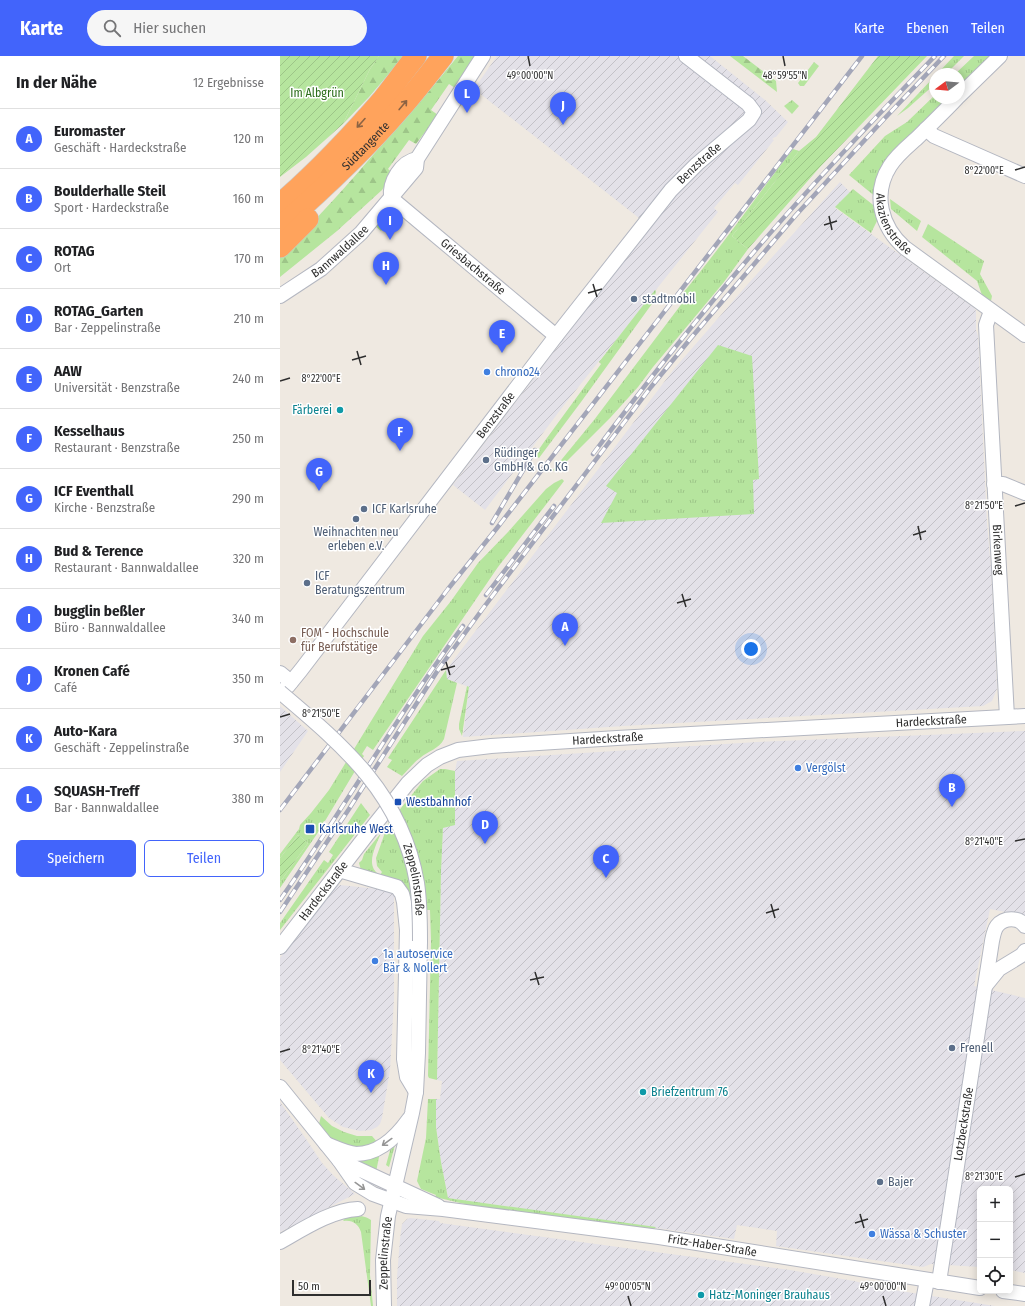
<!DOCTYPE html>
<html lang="de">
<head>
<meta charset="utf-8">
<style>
  body { margin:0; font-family:"Fira Sans Condensed",sans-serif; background:#f6f6f6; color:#202124 }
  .controls { position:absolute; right:12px; bottom:12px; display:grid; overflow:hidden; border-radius:6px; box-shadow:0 2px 10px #0003 }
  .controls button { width:36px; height:36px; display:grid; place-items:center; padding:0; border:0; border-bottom:1px solid #e0e0e0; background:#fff; color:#202124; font:20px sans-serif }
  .compass { position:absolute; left:649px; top:12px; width:36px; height:36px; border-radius:50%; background:#fff; box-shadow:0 2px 10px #0003; rotate:254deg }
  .scale { position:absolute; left:12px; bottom:10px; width:79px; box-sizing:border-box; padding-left:4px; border:2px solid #2e2e2e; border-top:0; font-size:11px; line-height:14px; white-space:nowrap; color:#2e2e2e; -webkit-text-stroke:3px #fff; paint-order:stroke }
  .you { position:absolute; left:471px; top:593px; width:14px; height:14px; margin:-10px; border:3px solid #fff; border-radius:50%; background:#1a73e8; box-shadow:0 0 0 6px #1a73e833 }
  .badge { display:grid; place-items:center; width:26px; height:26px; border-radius:50%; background:#4264fb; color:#fff; font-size:13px; font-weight:700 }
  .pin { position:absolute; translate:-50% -33px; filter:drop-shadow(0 1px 2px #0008) }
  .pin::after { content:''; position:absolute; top:21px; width:14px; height:12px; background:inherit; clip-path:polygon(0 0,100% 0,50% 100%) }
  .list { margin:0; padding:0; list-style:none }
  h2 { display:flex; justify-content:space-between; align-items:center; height:52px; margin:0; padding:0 16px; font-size:17px }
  h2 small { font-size:13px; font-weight:400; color:#757577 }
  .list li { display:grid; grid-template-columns:26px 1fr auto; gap:12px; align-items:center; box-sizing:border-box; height:60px; padding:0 16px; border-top:1px solid #e0e0e0 }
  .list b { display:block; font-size:15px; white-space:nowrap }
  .list p { margin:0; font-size:13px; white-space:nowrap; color:#757577 }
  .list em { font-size:13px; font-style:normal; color:#757577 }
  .actions { display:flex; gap:8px; padding:12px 16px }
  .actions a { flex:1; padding:9px 0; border:1px solid #4264fb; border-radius:6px; text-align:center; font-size:14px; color:#4264fb }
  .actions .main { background:#4264fb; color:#fff }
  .icon { flex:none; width:22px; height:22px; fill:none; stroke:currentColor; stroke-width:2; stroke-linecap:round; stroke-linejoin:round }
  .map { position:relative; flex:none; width:745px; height:1250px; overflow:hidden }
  header { display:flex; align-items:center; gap:24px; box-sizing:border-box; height:56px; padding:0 20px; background:#4264fb; color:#fff }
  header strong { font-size:19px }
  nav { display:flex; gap:22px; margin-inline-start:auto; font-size:14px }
  .search { width:280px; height:36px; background:#f6f6f6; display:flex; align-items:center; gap:10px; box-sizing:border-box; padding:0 14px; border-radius:22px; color:#757577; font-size:15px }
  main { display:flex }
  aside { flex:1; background:#fff }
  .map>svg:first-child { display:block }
  .industrial { fill:url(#industrial-furrows) }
  .grass { fill:url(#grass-tufts) }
  .forest { fill:url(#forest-firs) }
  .garden { fill:url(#garden-furrows) }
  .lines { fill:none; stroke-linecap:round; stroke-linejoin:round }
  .minor-casing { stroke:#b4b7c1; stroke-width:16 }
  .highway-casing { stroke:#c9c9c9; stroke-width:22 }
  .minor { stroke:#fff; stroke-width:14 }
  .highway { stroke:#ffa35c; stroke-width:21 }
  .rail-casing { stroke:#a3a6b8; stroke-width:4.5 }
  .rail { stroke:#fff; stroke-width:3; stroke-dasharray:9; stroke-linecap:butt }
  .minor-bridge-casing { stroke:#b4b7c1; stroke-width:16; stroke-linecap:butt }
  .minor-bridge { stroke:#fff; stroke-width:14 }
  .oneway { stroke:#8c6343 }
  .oneway2 { stroke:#969696 }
  .ticks { fill:none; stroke:#2e2e2e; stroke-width:1.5 }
  .service-dot { fill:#5c6f8a; stroke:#fff; stroke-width:1.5 }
  .shop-dot { fill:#3f7fe0; stroke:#fff; stroke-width:1.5 }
  .culture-dot { fill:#0f9aa8; stroke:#fff; stroke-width:1.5 }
  .education-dot { fill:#8d6e63; stroke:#fff; stroke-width:1.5 }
  .transit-dot { fill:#1a4fb4; stroke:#fff; stroke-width:1.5 }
  .labels { text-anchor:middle; stroke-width:3; stroke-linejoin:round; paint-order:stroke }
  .park-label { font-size:12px; fill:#2c6e1b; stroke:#fff }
  .street-label { font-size:12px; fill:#2e2e2e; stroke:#fff }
  .service-label { font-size:12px; fill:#4e5e75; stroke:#fff; text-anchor:start }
  .shop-label { font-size:12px; fill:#366cbe; stroke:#fff; text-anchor:start }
  .culture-label { font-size:12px; fill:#0d838f; stroke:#fff; text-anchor:start }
  .education-label { font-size:12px; fill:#785e54; stroke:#fff; text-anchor:start }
  .transit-label { font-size:12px; fill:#164399; stroke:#fff; text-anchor:start }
  .ticks-label { font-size:10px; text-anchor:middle; fill:#2e2e2e; stroke:#fff; stroke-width:3; stroke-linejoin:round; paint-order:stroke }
</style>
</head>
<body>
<header>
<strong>Karte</strong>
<div class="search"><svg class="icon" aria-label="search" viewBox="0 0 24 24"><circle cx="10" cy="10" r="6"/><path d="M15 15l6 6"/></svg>Hier suchen</div>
<nav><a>Karte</a><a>Ebenen</a><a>Teilen</a></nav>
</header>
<main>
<aside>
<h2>In der Nähe<small>12 Ergebnisse</small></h2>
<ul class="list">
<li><span class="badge">A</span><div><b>Euromaster</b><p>Geschäft · Hardeckstraße</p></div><em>120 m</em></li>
<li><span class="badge">B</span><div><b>Boulderhalle Steil</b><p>Sport · Hardeckstraße</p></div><em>160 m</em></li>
<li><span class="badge">C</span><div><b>ROTAG</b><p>Ort</p></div><em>170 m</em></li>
<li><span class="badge">D</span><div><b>ROTAG_Garten</b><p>Bar · Zeppelinstraße</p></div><em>210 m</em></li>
<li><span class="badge">E</span><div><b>AAW</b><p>Universität · Benzstraße</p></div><em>240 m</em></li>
<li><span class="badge">F</span><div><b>Kesselhaus</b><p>Restaurant · Benzstraße</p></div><em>250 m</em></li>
<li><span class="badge">G</span><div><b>ICF Eventhall</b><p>Kirche · Benzstraße</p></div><em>290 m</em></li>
<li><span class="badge">H</span><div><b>Bud &amp; Terence</b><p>Restaurant · Bannwaldallee</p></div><em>320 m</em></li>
<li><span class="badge">I</span><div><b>bugglin beßler</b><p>Büro · Bannwaldallee</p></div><em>340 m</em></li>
<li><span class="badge">J</span><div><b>Kronen Café</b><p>Café</p></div><em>350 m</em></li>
<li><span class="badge">K</span><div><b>Auto-Kara</b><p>Geschäft · Zeppelinstraße</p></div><em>370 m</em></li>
<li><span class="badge">L</span><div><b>SQUASH-Treff</b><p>Bar · Bannwaldallee</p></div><em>380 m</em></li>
</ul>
<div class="actions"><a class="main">Speichern</a><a>Teilen</a></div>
</aside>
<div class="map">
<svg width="745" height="1250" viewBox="0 0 745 1250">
  <defs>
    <pattern id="industrial-furrows" width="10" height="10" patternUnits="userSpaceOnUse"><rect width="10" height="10" fill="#e3e1e8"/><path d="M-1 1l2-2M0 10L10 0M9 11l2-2" fill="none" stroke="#c3c1c7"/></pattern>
    <pattern id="grass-tufts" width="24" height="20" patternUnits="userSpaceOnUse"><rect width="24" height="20" fill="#b6e59e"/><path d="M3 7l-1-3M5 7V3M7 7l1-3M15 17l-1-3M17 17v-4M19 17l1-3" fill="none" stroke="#9dc588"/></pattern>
    <pattern id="forest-firs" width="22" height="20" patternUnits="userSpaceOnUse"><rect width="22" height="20" fill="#b6e59e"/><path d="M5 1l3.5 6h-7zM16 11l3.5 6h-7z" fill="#9dc588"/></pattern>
    <pattern id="garden-furrows" width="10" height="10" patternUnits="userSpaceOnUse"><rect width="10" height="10" fill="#b6e59e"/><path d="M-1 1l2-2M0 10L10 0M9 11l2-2" fill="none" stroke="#9dc588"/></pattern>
  </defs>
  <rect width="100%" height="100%" fill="#efe9e1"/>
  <path class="industrial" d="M217 0H430L485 44 508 66 496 81H495L492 83 494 84 458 129 455 127 434 152 438 156 284 349 205 454 173 429 342 206 332 197 359 162 194 33Z
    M560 126 570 136 555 152 694 252 696 255V274L698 280 707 467 711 514 717 633 712 645 703 650 343 670 183 681 189 631 167 623 166 614 394 313 467 229Z
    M0 650 28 675 0 716Z
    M745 675V860L710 853 694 930 745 942V1217L730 1214V1133H700V1211L651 1208 643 1211 496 1190 497 1175 457 1169 454 1183 168 1142 161 1106 156 1071V1043H160L162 1025 157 1024 161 815 163 772 175 768V715L177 705 477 686Z
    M60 829 108 834 114 840V943L110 1014 102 1062 100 1068 97 1071 91 1074 80 1075 63 1071 49 1062 0 1004V902L53 831Z
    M0 1046 26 1083 42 1107 54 1120 75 1138 0 1176Z
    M130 1162 159 1165 160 1167 510 1214 574 1225 608 1233 715 1250H117V1221L120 1183 122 1168 127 1163Z"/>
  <path class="grass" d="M674 0H684L666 18H657Z
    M694 0H713L679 34V18H675Z
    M534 6 539 10 524 30H520L518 27Z
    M655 20V28L628 52 617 60Z
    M655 39V42H671L644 68 597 142 569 119 605 80 627 66Z
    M512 44 519 50 512 58 504 50Z
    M513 93 519 95 452 180 468 193 444 226 373 311 358 331 330 362 276 416 273 414 314 364 403 246 399 242C439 194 475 142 513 93Z
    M573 133 597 152 599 161 591 177 555 151Z
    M610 143 641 165 637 175 611 153Z
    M112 158 114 159 101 175 95 170 101 164Z
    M648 168 704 205 700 218 712 240 711 245 702 239 697 225 642 181Z
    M375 234 376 235 374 245 301 346 259 402 255 399 264 386 321 308 319 306Z
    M438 289 472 300 479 423 473 424 474 458 321 467 337 437 326 430Z
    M282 423 284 425 281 429 218 511 93 694 87 690 82 698 84 700 45 765H44L40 771 41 772 0 832V826L28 787 18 779 0 802V798L19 773 20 769 31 757 49 734 143 580 171 545 198 507 228 476 266 433 274 427Z
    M166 614 167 623 177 627 164 683C159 693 148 695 140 702 133 707 128 714 122 720L107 711 112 704 108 702Z
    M187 630 189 631 182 680 179 673V668Z
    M160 713H165L175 715V769L163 772 161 815 157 1024 149 1022 148 1020 151 885 150 854H130V846L81 814 79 807 82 804 84 798 101 777C96 790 84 810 100 819L102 816 97 810 96 802 108 768 143 725Z
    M81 747 90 759 0 874V867L44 804 48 807 53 799 49 796Z
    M148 1043H156V1071L161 1106 168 1142 376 1171 372 1175 206 1153 155 1141 156 1139 141 1133 137 1125 146 1082Z
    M41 1060 52 1070 64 1076 77 1080H92L98 1087 79 1092 56 1086 50 1081 39 1068Z
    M114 1088 115 1089 109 1111 106 1109 111 1091Z
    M100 1096 96 1116 76 1105Z
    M70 1160C77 1160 85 1159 91 1164L90 1219 93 1250H91L81 1176C78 1168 73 1164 64 1165L63 1164Z"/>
  <path class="forest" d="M99 0H124L89 41 63 68 90 13Z
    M178 0H195L175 32 169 28 151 54 158 59 136 88 129 84 108 113 113 117 102 134 57 175 0 221V198C36 165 68 128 100 91 127 61 153 31 178 0Z
    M450 0H463L496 25 497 36Z"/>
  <path class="garden" d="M0 0H99L90 13 63 68 26 101 0 121Z
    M598 0H647L540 111 468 193 452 180 519 95 536 81Z
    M18 779 28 787 0 826V802Z"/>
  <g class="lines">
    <g class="minor-casing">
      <g id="minor">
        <path d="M679 40 720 0"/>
        <path id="s1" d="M677 42C664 56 650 69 636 83 627 91 617 99 610 110 592 138 601 171 625 192L745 279"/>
        <path d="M646 73 654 80 745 120"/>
        <path id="s2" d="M111 142 276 280"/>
        <path d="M111 142C109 126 121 106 137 103"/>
        <path id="s3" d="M0 240 41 213 81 177 136 112 137 103 203 0"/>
        <path id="s4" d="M711 255 706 269 727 661"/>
        <path d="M714 428H723L745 437"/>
        <path d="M0 617 11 626"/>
        <path id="s5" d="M0 637 8 630 21 614 276 280 391 134 417 108 469 64 474 56 468 48 406 0"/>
        <path d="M59 814 117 831 122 838 124 846 127 874 124 1003 127 1021 136 1036"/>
        <path id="s6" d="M0 891 96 767 128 727 147 709 160 701 178 694 211 690 337 682 745 660"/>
        <path d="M706 929 719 913 742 899 745 895"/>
        <path id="s7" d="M0 1031 59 1104 75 1127 93 1138 126 1150 163 1153 379 1181 700 1232"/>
        <path d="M46 1088C56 1092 66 1097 76 1098 99 1098 117 1080 129 1063"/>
        <path d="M59 1104 158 1150"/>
        <path d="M0 1186C23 1173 52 1154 78 1153"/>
        <path id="s8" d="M659 1226 712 885C713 880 714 874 717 870 724 861 739 861 745 870"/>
        <path d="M723 1235 745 1238"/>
        <path id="s9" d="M104 1250 103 1204 108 1160 132 1057 136 1036 138 997 140 885"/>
        <path d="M642 1250 647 1224"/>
      </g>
    </g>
    <g class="highway-casing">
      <g id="highway">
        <path d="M0 148C37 116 71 80 103 43 114 29 125 14 136 0"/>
        <path id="s10" d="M0 171C42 134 84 95 120 53 135 36 149 18 163 0"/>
        <path d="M0 191 28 163"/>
      </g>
    </g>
    <use href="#minor" class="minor"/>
    <use href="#highway" class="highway"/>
    <g class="rail-casing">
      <path id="rail" d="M313 398C363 331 414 266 468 203 527 133 591 66 655 0
        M212 467 255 394
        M206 539 274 450
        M0 754 168 533 217 472 582 0
        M0 844C63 754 118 658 183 570
        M0 856 69 753 158 614 204 551 371 331 411 282 516 159 605 62 664 0"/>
    </g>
    <use href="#rail" class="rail"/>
    <g class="minor-bridge-casing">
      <g id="minor-bridge">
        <path id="s11" d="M0 636C65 691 122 739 137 827 140 847 140 866 140 885"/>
      </g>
    </g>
    <use href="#minor-bridge" class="minor-bridge"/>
  </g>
  <defs><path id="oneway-shaft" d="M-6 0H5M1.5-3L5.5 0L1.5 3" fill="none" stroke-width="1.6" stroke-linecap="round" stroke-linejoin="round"/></defs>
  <g class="oneway">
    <use href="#oneway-shaft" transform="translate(123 49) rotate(-50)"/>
    <use href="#oneway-shaft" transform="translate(81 67) rotate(132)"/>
  </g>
  <g class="oneway2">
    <use href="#oneway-shaft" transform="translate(107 1086) rotate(144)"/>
    <use href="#oneway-shaft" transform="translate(80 1130) rotate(36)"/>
  </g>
  <path class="ticks" d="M248 0 250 10M503 0 505 10M735 114 745 111M549 160 552 174M544 169 557 165M313 228 317 241M308 237 322 233M77 295 81 309M72 304 86 300M0 325 10 322M735 450 745 447M638 470 641 484M633 479 646 475M402 538 406 551M397 547 411 543M166 606 170 619M161 614 175 610M0 661 10 658M735 785 745 783M491 848 495 862M486 857 499 853M255 916 259 929M250 924 264 921M0 996 10 993M735 1121 745 1118M580 1158 584 1172M575 1167 588 1163M348 1240 351 1250M603 1240 606 1250"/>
  <g class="service-dot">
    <circle cx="354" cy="243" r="4"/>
    <circle cx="206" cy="404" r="4"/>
    <circle cx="84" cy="453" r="4"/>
    <circle cx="76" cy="463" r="4"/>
    <circle cx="27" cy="527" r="4"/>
    <circle cx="672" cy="992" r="4"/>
    <circle cx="600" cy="1126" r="4"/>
  </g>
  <g class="shop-dot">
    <circle cx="207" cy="316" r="4"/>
    <circle cx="518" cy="712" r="4"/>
    <circle cx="95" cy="905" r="4"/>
    <circle cx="592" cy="1178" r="4"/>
  </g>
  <g class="culture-dot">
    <circle cx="60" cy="354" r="4"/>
    <circle cx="363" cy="1036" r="4"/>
    <circle cx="421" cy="1239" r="4"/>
  </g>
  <circle class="education-dot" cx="13" cy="584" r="4"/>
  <g class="transit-dot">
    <rect x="114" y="742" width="8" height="8" rx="2"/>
    <rect x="25" y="768" width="10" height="10" rx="2"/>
  </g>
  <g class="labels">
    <g class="park-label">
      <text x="37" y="41">Im Albgrün</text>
    </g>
    <g class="street-label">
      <text dy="4" stroke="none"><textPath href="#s10" startOffset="118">Südtangente</textPath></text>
      <text dy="4" stroke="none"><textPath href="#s5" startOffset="676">Benzstraße</textPath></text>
      <text dy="4" stroke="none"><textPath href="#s1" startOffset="159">Akazienstraße</textPath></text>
      <text dy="4" stroke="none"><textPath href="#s3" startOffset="75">Bannwaldallee</textPath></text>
      <text dy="4" stroke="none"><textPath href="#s2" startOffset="107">Griesbachstraße</textPath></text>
      <text dy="4" stroke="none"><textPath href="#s5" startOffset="352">Benzstraße</textPath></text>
      <text dy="4" stroke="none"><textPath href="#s4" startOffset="240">Birkenweg</textPath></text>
      <text dy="4" stroke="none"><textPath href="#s6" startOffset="743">Hardeckstraße</textPath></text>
      <text dy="4" stroke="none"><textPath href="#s6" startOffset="419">Hardeckstraße</textPath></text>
      <text dy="4" stroke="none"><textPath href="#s11" startOffset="237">Zeppelinstraße</textPath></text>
      <text dy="4" stroke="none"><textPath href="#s6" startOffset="71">Hardeckstraße</textPath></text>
      <text dy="4" stroke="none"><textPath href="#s8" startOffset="160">Lotzbeckstraße</textPath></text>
      <text dy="4" stroke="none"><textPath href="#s7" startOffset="487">Fritz-Haber-Straße</textPath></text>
      <text dy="4" stroke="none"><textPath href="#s9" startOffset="53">Zeppelinstraße</textPath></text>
    </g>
    <g class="service-label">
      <text x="362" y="247">stadtmobil</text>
      <text x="214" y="401">Rüdinger<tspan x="214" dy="14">GmbH &amp; Co. KG</tspan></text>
      <text x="92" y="457">ICF Karlsruhe</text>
      <text x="76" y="480" text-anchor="middle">Weihnachten neu<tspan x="76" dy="14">erleben e.V.</tspan></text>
      <text x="35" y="524">ICF<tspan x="35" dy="14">Beratungszentrum</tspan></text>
      <text x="680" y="996">Frenell</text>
      <text x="608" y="1130">Bajer</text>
    </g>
    <g class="shop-label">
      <text x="215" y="320">chrono24</text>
      <text x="526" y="716">Vergölst</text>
      <text x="103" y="902">1a autoservice<tspan x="103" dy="14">Bär &amp; Nollert</tspan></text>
      <text x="600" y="1182">Wässa &amp; Schuster</text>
    </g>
    <g class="culture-label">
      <text x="52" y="358" text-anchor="end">Färberei</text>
      <text x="371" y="1040">Briefzentrum 76</text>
      <text x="429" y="1243">Hatz-Moninger Brauhaus</text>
    </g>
    <g class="education-label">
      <text x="21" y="581">FOM - Hochschule<tspan x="21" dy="14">für Berufstätige</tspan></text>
    </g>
    <g class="transit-label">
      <text x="126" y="750">Westbahnhof</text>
      <text x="39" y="777">Karlsruhe West</text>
    </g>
  </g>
  <g class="ticks-label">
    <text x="250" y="23">49°00'00"N</text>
    <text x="505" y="23">48°59'55"N</text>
    <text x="704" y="118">8°22'00"E</text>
    <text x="41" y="326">8°22'00"E</text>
    <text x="704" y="453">8°21'50"E</text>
    <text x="41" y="661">8°21'50"E</text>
    <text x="704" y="789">8°21'40"E</text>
    <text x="41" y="997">8°21'40"E</text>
    <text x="704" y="1124">8°21'30"E</text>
    <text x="348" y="1234">49°00'05"N</text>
    <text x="603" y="1234">49°00'00"N</text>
  </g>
</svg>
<div class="controls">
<button>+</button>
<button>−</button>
<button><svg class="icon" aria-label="locate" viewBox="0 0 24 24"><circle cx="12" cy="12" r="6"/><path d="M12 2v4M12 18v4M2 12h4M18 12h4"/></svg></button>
</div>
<svg class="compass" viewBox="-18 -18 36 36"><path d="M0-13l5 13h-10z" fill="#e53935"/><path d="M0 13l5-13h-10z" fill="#757577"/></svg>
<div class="scale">50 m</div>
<div class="you"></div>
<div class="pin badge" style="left:285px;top:590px">A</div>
<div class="pin badge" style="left:672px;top:751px">B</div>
<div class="pin badge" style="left:326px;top:822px">C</div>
<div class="pin badge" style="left:205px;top:788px">D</div>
<div class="pin badge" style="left:222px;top:297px">E</div>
<div class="pin badge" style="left:120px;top:395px">F</div>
<div class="pin badge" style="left:39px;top:435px">G</div>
<div class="pin badge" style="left:106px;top:229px">H</div>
<div class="pin badge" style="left:110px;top:184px">I</div>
<div class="pin badge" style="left:283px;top:69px">J</div>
<div class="pin badge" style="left:91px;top:1037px">K</div>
<div class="pin badge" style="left:187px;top:57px">L</div>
</div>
</main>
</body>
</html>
